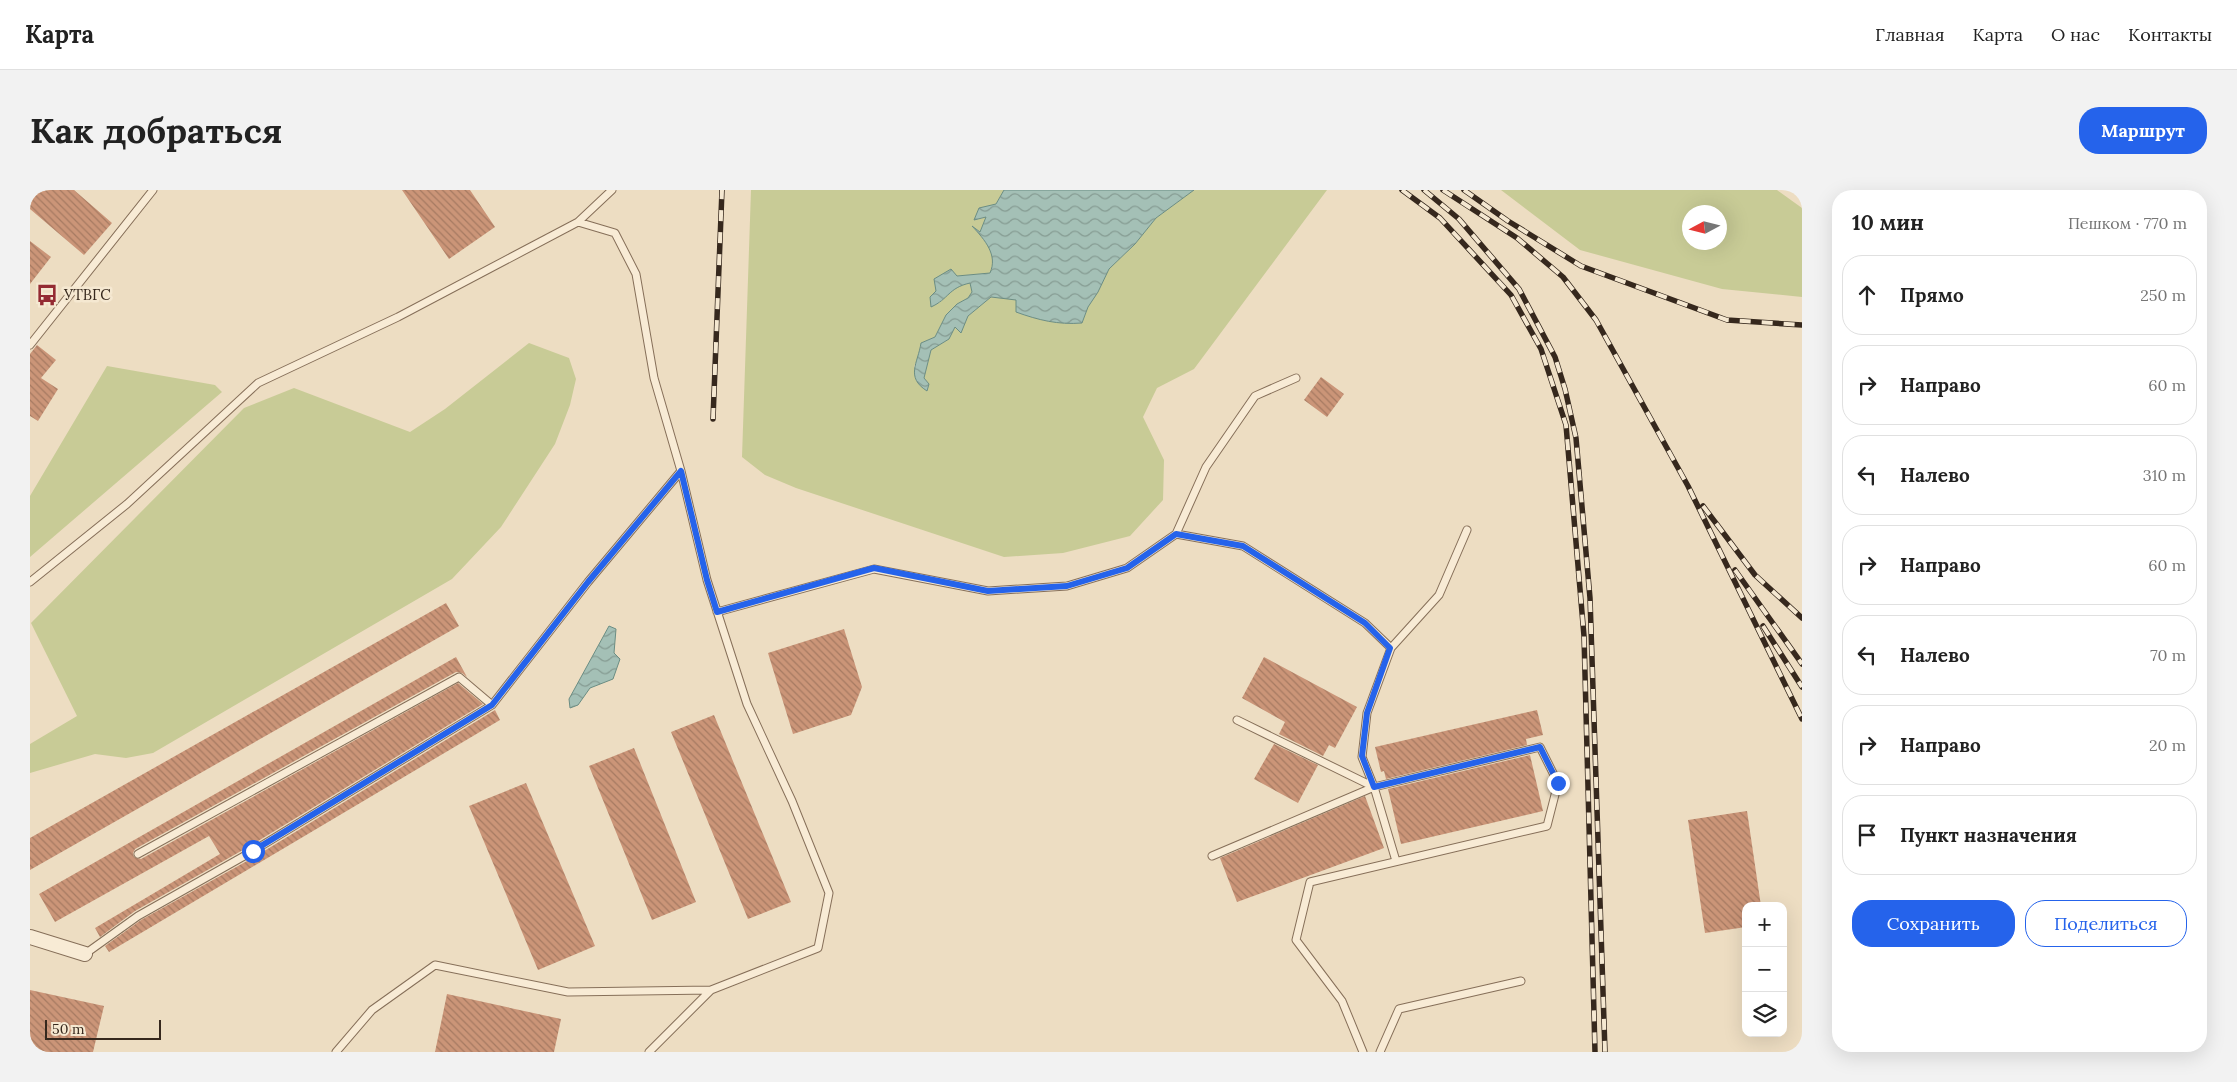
<!DOCTYPE html>
<html lang="ru">
<head>
<meta charset="utf-8">
<style>
  body { margin:0; font-family:Lora,serif; background:#f2f2f2; color:#222 }
  .controls { position:absolute; right:15px; bottom:15px; display:grid; overflow:hidden; border-radius:10px; box-shadow:0 5px 20px #0002 }
  .controls button { width:45px; height:45px; display:grid; place-items:center; padding:0; border:0; border-bottom:1px solid #e0e0e0; background:#fff; color:#222; font:25px sans-serif }
  .compass { position:absolute; left:1652px; top:15px; width:45px; height:45px; border-radius:50%; background:#fff; box-shadow:0 5px 20px #0002; rotate:263deg }
  .scale { position:absolute; left:15px; bottom:12px; width:116px; box-sizing:border-box; padding-left:5px; border:2px solid #36281d; border-top:0; font-size:14px; line-height:18px; white-space:nowrap; color:#36281d; -webkit-text-stroke:4px #f5e8d1; paint-order:stroke }
  .stop { position:absolute; width:15px; height:15px; margin:-11px; border:4px solid #2563eb; border-radius:50%; background:#fff }
  .stop.end { background:#2563eb; border-color:#fff; box-shadow:0 1px 5px #0008 }
  .list { margin:0; padding:0; list-style:none }
  h2 { display:flex; justify-content:space-between; align-items:center; height:65px; margin:0; padding:0 20px; font-size:21px }
  h2 small { font-size:16px; font-weight:400; color:#767676 }
  .list li { display:grid; grid-template-columns:32px 1fr auto; gap:15px; align-items:center; box-sizing:border-box; height:80px; margin:0 10px 10px; padding:0 10px; border:1px solid #e0e0e0; border-radius:20px }
  .list b { display:block; font-size:19px; white-space:nowrap }
  .list em { font-size:16px; font-style:normal; color:#767676 }
  .actions { display:flex; gap:10px; padding:15px 20px }
  .actions a { flex:1; padding:11px 0; border:1px solid #2563eb; border-radius:20px; text-align:center; font-size:18px; color:#2563eb }
  .actions .main { background:#2563eb; color:#fff }
  .icon { flex:none; width:28px; height:28px; fill:none; stroke:currentColor; stroke-width:2; stroke-linecap:round; stroke-linejoin:round }
  .map { position:relative; flex:none; width:1772px; height:862px; overflow:hidden; border-radius:20px }
  header { display:flex; align-items:center; gap:30px; box-sizing:border-box; height:70px; padding:0 25px; background:#fff; border-bottom:1px solid #e0e0e0 }
  header strong { font-size:24px }
  nav { display:flex; gap:28px; margin-inline-start:auto; font-size:18px }
  .intro { display:flex; align-items:center; justify-content:space-between; box-sizing:border-box; height:120px; padding:0 30px }
  h1 { margin:0; font-size:35px }
  .button { padding:12px 22px; border-radius:20px; background:#2563eb; color:#fff; font-size:18px; font-weight:700 }
  main { display:flex; gap:30px; padding:0 30px }
  aside { flex:1; background:#fff; border-radius:20px; box-shadow:0 5px 20px #0002 }
  .map>svg:first-child { display:block }
  .grass { fill:#c8cb96; fill-rule:evenodd }
  .water { fill:url(#water-waves); stroke:#6b8d83 }
  .building { fill:url(#building-back-hatch) }
  .lines { fill:none; stroke-linecap:round; stroke-linejoin:round }
  .lane-casing { stroke:#866f59; stroke-width:9 }
  .street-casing { stroke:#866f59; stroke-width:16 }
  .lane { stroke:#f8ebd5; stroke-width:7 }
  .street { stroke:#f8ebd5; stroke-width:14 }
  .rail-casing { stroke:#36281d; stroke-width:5.5 }
  .rail { stroke:#f5e8d1; stroke-width:4; stroke-dasharray:11; stroke-linecap:butt }
  .route { stroke:#2563eb; stroke-width:6 }
  .labels { text-anchor:middle; stroke-width:5; stroke-linejoin:round; paint-order:stroke }
  .poi-label { font-size:15px; fill:#36281d; stroke:#f5e8d1; text-anchor:start }
</style>
</head>
<body>
<header>
<strong>Карта</strong>
<nav><a>Главная</a><a>Карта</a><a>О нас</a><a>Контакты</a></nav>
</header>
<div class="intro"><h1>Как добраться</h1><a class="button">Маршрут</a></div>
<main>
<div class="map">
<svg width="1772" height="862" viewBox="0 0 1772 862">
  <defs>
    <pattern id="water-waves" width="16" height="10" patternUnits="userSpaceOnUse" patternTransform="scale(1.25)"><rect width="16" height="10" fill="#a4c0b6"/><path d="M0 5q4-4 8 0t8 0" fill="none" stroke="#869c93"/></pattern>
    <pattern id="building-back-hatch" width="6" height="6" patternUnits="userSpaceOnUse" patternTransform="scale(1.25)"><rect width="6" height="6" fill="#cb9578"/><path d="M-1 5l2 2M0 0l6 6M5-1l2 2" fill="none" stroke="#a67a62"/></pattern>
  </defs>
  <rect width="100%" height="100%" fill="#edddc2"/>
  <path class="grass" d="M721 0H974L966 14 945 30 957 27 950 42 945 39C956 52 968 66 960 83L927 86 908 114 927 96 940 93 942 102 938 108 927 114 916 125 905 147 891 153 889 168 884 176 897 201 899 194 894 188 901 160 919 149 925 136 931 142 938 126 961 107 986 110V122C1008 130 1028 135 1052 133L1058 117 1068 102 1079 79 1105 54 1126 28 1164 0H1297L1164 179 1127 198 1113 227 1134 270 1133 310 1100 346 1033 363 974 367 766 298 735 285 712 267Z
    M1471 0H1747L1772 18V107L1692 99 1550 60ZM1690 22V52H1660V22Z
    M499 153 539 168 546 189 540 215 525 254 471 337 422 389 123 563 96 568 65 564 0 583V554L47 526 1 433 214 218 264 198 380 242 415 219Z
    M77 176 185 195 192 202 0 367V306Z"/>
  <path class="water" d="M974 0H1164L1126 28 1105 54 1079 79 1068 102 1058 117 1052 133C1028 135 1008 130 986 122V110L961 107 938 126 931 143 925 137 919 149 901 160 894 188 899 194 897 201C875 187 888 173 891 153L905 147 916 125 927 114 938 108 942 102 940 93C918 98 919 109 901 117L900 107 906 101 904 89 921 79 927 86 960 83C968 65 955 50 942 36L950 42 956 27 944 30 949 18 966 14Z
    M579 436 586 439 584 463 590 469 583 489 560 498 548 515 540 518 539 509Z"/>
  <path class="building" d="M0 0H44L82 33 54 65 0 19Z
    M372 0H440L465 37 419 69Z
    M0 51 21 67 0 94Z
    M7 155 26 170 11 188 28 199 8 231 0 226V164Z
    M1291 187 1314 204 1297 227 1274 210Z
    M416 413 429 436 0 680V648Z
    M814 439 832 497 821 525 763 544 738 463Z
    M426 467 437 487 432 483 426 482 105 659 103 663 104 667 111 669 428 493 453 514 220 656 105 721 70 747 65 738 190 664 179 646 25 732 9 704Z
    M1234 467 1327 517 1305 558 1299 555 1293 566 1249 544 1255 532 1212 508Z
    M465 520 470 530 79 762 75 756 111 730 226 666Z
    M1507 520 1513 545 1496 549 1497 555 1356 589 1354 581 1351 582 1345 557Z
    M684 525 761 712 718 729 641 542Z
    M1244 554 1288 575 1268 613 1224 589Z
    M604 558 666 712 622 730 559 576Z
    M1500 565 1513 621 1371 654 1358 599Z
    M496 593 565 756 508 780 439 616Z
    M1335 606 1354 658 1207 712 1190 668Z
    M1717 621 1731 716H1716V737L1675 743 1658 630Z
    M0 800 74 816 63 862H0Z
    M417 804 531 829 524 862H405Z"/>
  <g class="lines">
    <g class="lane-casing">
      <path id="lane" d="M548 32 585 43 606 84 624 188 651 281 677 390 717 514 762 611 799 703 788 758 681 800 619 862
        M0 155 123 0
        M1146 344 1176 277 1225 206 1266 188
        M0 392 97 314 228 193 368 127 548 32 582 0
        M687 422 844 379 958 401 1037 396 1097 378 1146 344 1213 356 1335 433 1361 458
        M1207 530 1344 597
        M108 664 429 487 462 515
        M1182 666 1344 597 1510 557 1528 593 1517 636 1280 692 1266 750 1312 811 1333 862
        M1366 671 1344 597 1332 567 1337 523 1361 458 1409 405 1437 340
        M55 764 108 726 223 661 462 515 558 392 651 281
        M306 862 342 820 405 775 538 802 681 800
        M1350 862 1369 819 1491 791"/>
    </g>
    <g class="street-casing">
      <path id="street" d="M0 747 55 764"/>
    </g>
    <use href="#lane" class="lane"/>
    <use href="#street" class="street"/>
    <g class="rail-casing">
      <path id="rail" d="M1372 0 1410 28 1481 105 1511 159 1536 235 1554 446 1565 862
        M1394 0 1429 29 1489 99 1525 167 1535 199 1546 248 1560 408 1575 862
        M1413 0 1487 48 1533 87 1566 130 1658 296 1772 529
        M1434 0 1478 31 1551 76 1697 130 1772 135
        M683 229 692 0
        M1673 316 1725 385 1772 428
        M1705 380 1772 474
        M1733 436 1772 497"/>
    </g>
    <use href="#rail" class="rail"/>
  </g>
  <g class="lines">
    <path class="route" d="M223 661 462 515 558 392 651 281 677 390 687 422 844 378 958 401 1037 396 1097 378 1146 344 1213 356 1335 433 1360 458 1337 523 1332 566 1344 597 1510 557 1528 593"/>
  </g>
  <defs>
    <g id="bus-bare" transform="scale(1.725)"><path d="M-5-6H5V4H4V6H2V4H-2V6H-4V4H-5ZM-3.5-4V0h7V-4ZM-3.5 1.2v1.5H-2V1.2ZM2 1.2v1.5H3.5V1.2Z" fill="#942a32" stroke="#f5e8d1" stroke-width="2.5" paint-order="stroke"/></g>
  </defs>
  <g fill-rule="evenodd">
    <use href="#bus-bare" x="17" y="105"/>
  </g>
  <g class="labels">
    <g class="poi-label">
      <text x="34" y="110">УТВГС</text>
    </g>
  </g>
</svg>
<div class="controls">
<button>+</button>
<button>−</button>
<button><svg class="icon" aria-label="layers" viewBox="0 0 24 24"><path d="M12 4l9 5-9 5-9-5zM3 14l9 5 9-5"/></svg></button>
</div>
<svg class="compass" viewBox="-18 -18 36 36"><path d="M0-13l5 13h-10z" fill="#e53935"/><path d="M0 13l5-13h-10z" fill="#767676"/></svg>
<div class="scale">50 m</div>
<div class="stop" style="left:223px;top:661px"></div>
<div class="stop end" style="left:1528px;top:593px"></div>
</div>
<aside>
<h2>10 мин<small>Пешком · 770 m</small></h2>
<ul class="list">
<li><svg class="icon" aria-label="ahead" viewBox="0 0 24 24"><path d="M12 20V5M6 11l6-6 6 6"/></svg><div><b>Прямо</b></div><em>250 m</em></li>
<li><svg class="icon" aria-label="right" viewBox="0 0 24 24"><path d="M7 20v-9h11M14 6l5 5-5 5"/></svg><div><b>Направо</b></div><em>60 m</em></li>
<li><svg class="icon" aria-label="left" viewBox="0 0 24 24"><path d="M17 20v-9H6M10 6l-5 5 5 5"/></svg><div><b>Налево</b></div><em>310 m</em></li>
<li><svg class="icon" aria-label="right" viewBox="0 0 24 24"><path d="M7 20v-9h11M14 6l5 5-5 5"/></svg><div><b>Направо</b></div><em>60 m</em></li>
<li><svg class="icon" aria-label="left" viewBox="0 0 24 24"><path d="M17 20v-9H6M10 6l-5 5 5 5"/></svg><div><b>Налево</b></div><em>70 m</em></li>
<li><svg class="icon" aria-label="right" viewBox="0 0 24 24"><path d="M7 20v-9h11M14 6l5 5-5 5"/></svg><div><b>Направо</b></div><em>20 m</em></li>
<li><svg class="icon" aria-label="arrive" viewBox="0 0 24 24"><path d="M6 21V4h12l-3 4 3 4H6"/></svg><div><b>Пункт назначения</b></div></li>
</ul>
<div class="actions"><a class="main">Сохранить</a><a>Поделиться</a></div>
</aside>
</main>
</body>
</html>
